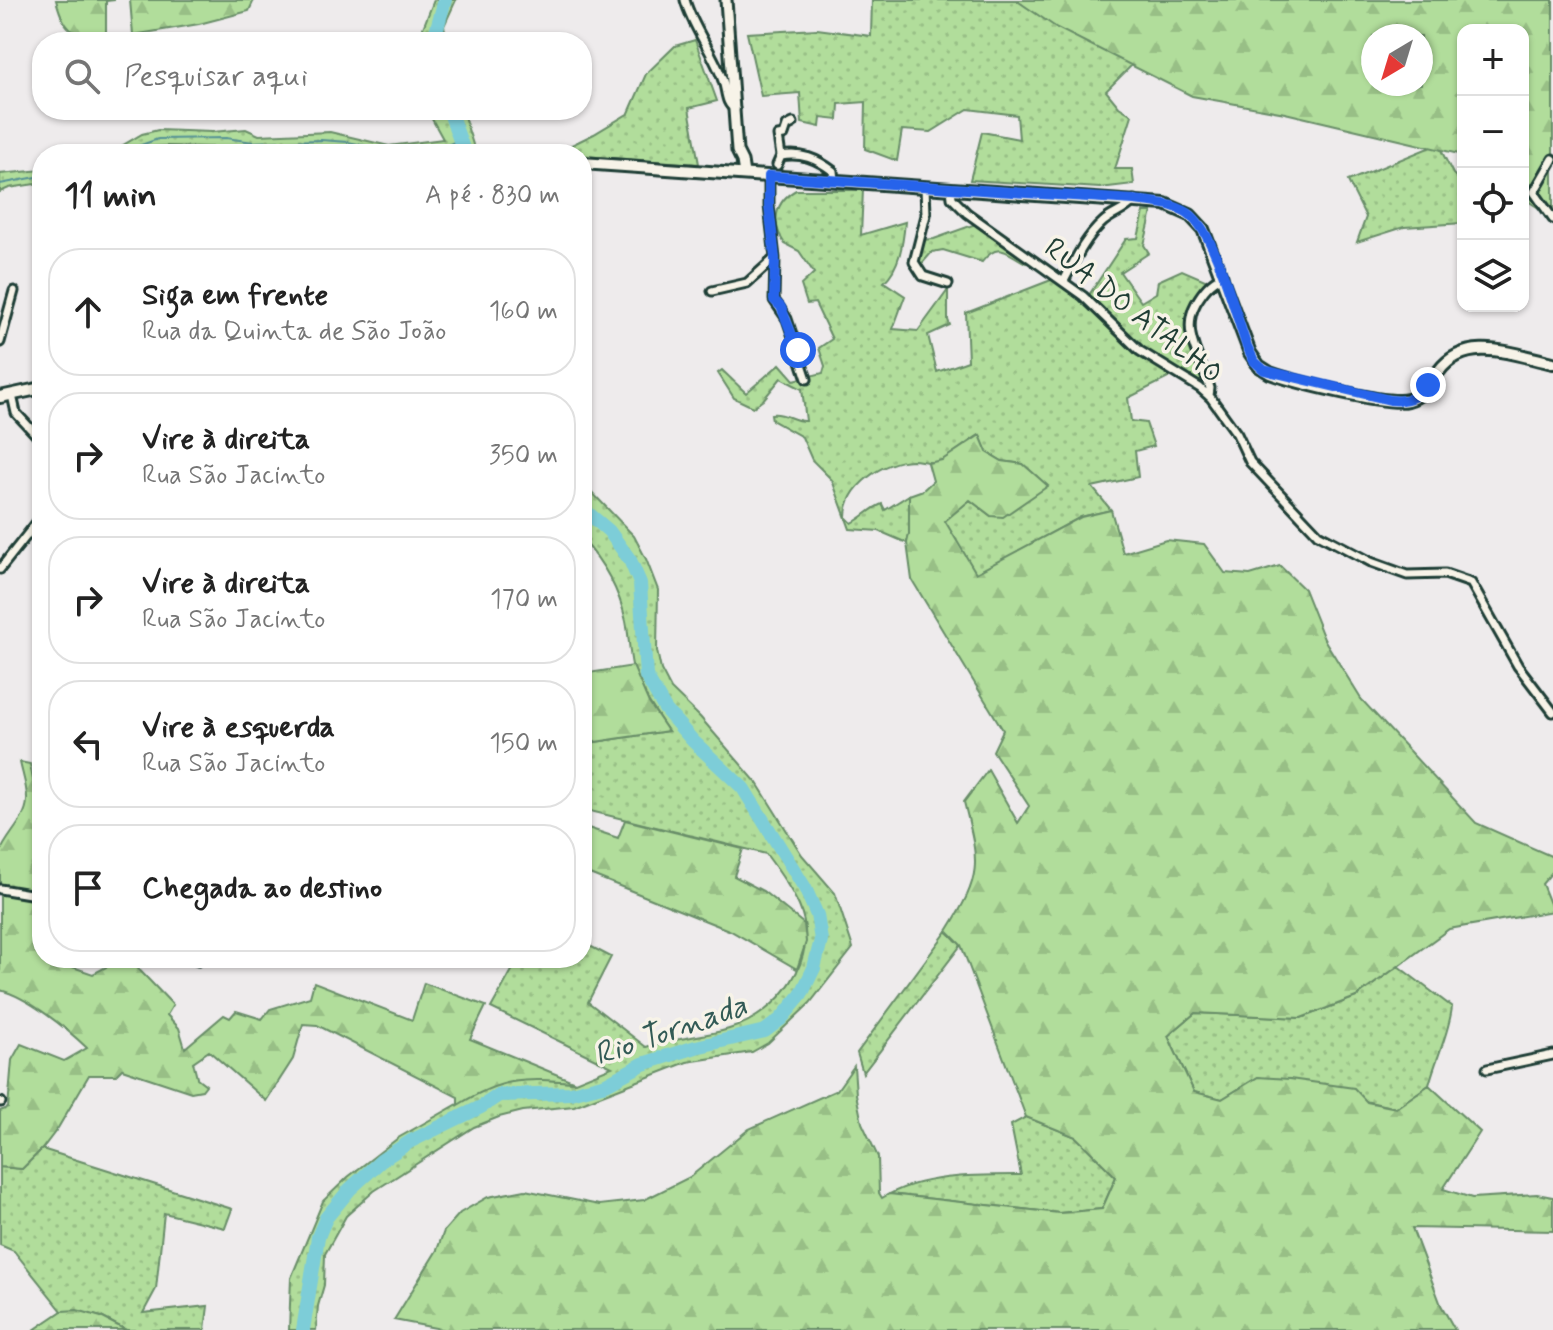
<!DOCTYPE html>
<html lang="pt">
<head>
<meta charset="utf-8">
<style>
  body { margin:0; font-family:Mynerve,sans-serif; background:#f2f2f2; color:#222 }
  .controls { position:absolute; right:24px; top:24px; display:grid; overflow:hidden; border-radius:16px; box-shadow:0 2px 6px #0004 }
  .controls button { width:72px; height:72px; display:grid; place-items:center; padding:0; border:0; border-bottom:2px solid #e0e0e0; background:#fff; color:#222; font:40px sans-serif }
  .compass { position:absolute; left:1361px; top:24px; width:72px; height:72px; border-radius:50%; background:#fff; box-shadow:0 2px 6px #0004; rotate:218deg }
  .stop { position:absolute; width:24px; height:24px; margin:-18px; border:6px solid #2563eb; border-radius:50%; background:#fff }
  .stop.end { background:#2563eb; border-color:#fff; box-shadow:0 2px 8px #0008 }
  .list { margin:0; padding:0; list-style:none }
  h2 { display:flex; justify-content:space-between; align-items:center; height:104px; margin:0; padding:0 32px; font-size:34px }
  h2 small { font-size:26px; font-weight:400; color:#767676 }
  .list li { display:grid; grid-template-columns:52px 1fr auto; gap:24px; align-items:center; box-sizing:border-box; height:128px; margin:0 16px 16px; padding:0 16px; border:2px solid #e0e0e0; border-radius:32px }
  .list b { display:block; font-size:30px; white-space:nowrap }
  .list p { margin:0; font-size:26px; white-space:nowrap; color:#767676 }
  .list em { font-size:26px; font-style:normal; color:#767676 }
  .icon { flex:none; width:44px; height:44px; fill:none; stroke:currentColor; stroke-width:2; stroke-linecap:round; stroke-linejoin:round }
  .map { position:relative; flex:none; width:1553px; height:1330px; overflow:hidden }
  .search { position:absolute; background:#fff; box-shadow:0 2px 6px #0004; left:32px; top:32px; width:560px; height:88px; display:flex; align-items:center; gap:20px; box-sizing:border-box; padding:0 28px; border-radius:32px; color:#767676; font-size:30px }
  .panel { position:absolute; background:#fff; box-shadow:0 2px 6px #0004; left:32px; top:144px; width:560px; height:824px; border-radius:32px }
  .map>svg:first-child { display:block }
  .grass { fill:url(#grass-dots); stroke:#688d68; stroke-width:2 }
  .forest { fill:url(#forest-firs); stroke:#688d68; stroke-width:2; fill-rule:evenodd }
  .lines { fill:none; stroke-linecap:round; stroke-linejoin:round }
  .stream { stroke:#579396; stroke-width:2 }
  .river { stroke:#7dcdd8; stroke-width:14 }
  .minor-casing { stroke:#1f3d34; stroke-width:13 }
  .tertiary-casing { stroke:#1f3d34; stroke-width:15 }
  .secondary-casing { stroke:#1f3d34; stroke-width:16 }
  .minor { stroke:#f7f3e8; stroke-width:7 }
  .tertiary { stroke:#f7f3e8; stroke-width:9 }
  .secondary { stroke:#f7f3e8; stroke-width:10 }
  .route { stroke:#2563eb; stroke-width:10 }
  .labels { text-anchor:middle; stroke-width:7; stroke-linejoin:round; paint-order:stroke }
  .street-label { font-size:30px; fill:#1f3d34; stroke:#f7f3e8 }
  .water-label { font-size:32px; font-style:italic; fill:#325a55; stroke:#f7f3e8 }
</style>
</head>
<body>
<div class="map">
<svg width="1553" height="1330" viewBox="0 0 1553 1330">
  <defs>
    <pattern id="grass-dots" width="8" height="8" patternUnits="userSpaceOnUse" patternTransform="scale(2)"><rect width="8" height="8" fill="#b1dd9b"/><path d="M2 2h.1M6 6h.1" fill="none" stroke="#98bf86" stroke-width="1.8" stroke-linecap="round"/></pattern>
    <pattern id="forest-firs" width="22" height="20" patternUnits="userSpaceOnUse" patternTransform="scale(2)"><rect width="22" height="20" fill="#b1dd9b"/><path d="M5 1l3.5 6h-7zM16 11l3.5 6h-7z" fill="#98bf86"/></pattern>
  </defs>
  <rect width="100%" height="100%" fill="#eeebec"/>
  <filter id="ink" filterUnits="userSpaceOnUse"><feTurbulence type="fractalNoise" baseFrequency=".0125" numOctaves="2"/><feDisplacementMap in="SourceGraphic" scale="16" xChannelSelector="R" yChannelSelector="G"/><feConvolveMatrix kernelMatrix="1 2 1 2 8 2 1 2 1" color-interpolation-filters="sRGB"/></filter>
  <g filter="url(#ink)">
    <path class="grass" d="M434 0H456L444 26 448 42H424L423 28Z
      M872 0H1030L1149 20 1131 66 1106 91 1119 107 1132 115 1115 169H1132L1134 184 1100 188 970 180 982 132 1019 139 1017 115 968 109 931 132 902 130 897 161 865 149 866 102 839 104 838 120 821 118 820 127 802 123 800 93 761 96 747 33 817 29 871 36Z
      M695 40 717 101 689 108 699 164 553 154 594 134 629 113 646 74 675 46Z
      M427 110H462L476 154H451L449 148 443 154H425L421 150 375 154 300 145 281 149 166 146 152 147 134 154H87L118 148 142 134 158 130 212 132 246 129 259 135 330 132 389 146 443 139Z
      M1438 144 1453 174 1463 184V223L1404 227 1357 242 1366 217 1348 181Z
      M42 170V183L9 188 0 192V174Z
      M796 190H863L861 235 905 222C903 243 900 267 884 282L905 296 893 329 918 331 948 290V320L950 325 928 335 937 372 968 361 966 313 1059 277 1087 298 1126 239 1138 238 1144 212H1152L1144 245 1149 253 1120 272 1141 302 1156 293 1158 281 1182 270 1212 283 1189 323 1207 378 1209 396 1176 374 1128 398 1131 421 1146 423 1154 446 1135 451 1138 477 1092 487 1111 510 1081 517 976 574 944 521 970 500 991 516 1047 486 1023 464 1002 461 987 452 979 435C967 442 955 453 943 460 932 465 923 460 912 460 883 461 846 486 846 517L852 523C863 518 871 508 882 504L885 510 909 495V534L907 543 879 531 850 529 832 480 812 460 802 437 772 420 771 414C786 412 793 422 806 421L802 389 781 378 763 400 753 407 734 398 718 373 722 370 746 393 780 364 794 380 823 373 825 366 819 348 832 339 815 303 807 304 801 285 814 273 799 251 785 244C771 224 774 202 796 190Z
      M981 222 1033 259 1026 263C1007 254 999 240 982 262L943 250 932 252 918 268 914 262 920 240 934 239Z
      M582 482 634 536 646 559 658 590 657 651 661 670 671 689 700 717 757 783 802 855 835 893 853 948 810 1003 768 1043 752 1052 687 1062 574 1106 523 1111 499 1117 474 1127 374 1191 346 1216 325 1254 324 1285 318 1306 316 1330H289L291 1278 323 1201 348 1177 398 1138 481 1091 500 1083 533 1079 575 1082 612 1067 491 1008 519 958H582V942L611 957 588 1002 646 1047C673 1038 702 1037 729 1029 779 1014 822 958 799 906 791 888 778 870 766 854L582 809V744L668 731C654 710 639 689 632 665 629 651 629 635 626 621 619 590 603 562 582 539Z
      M947 931 961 945 863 1073 857 1053Z
      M1398 966 1452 1007C1449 1034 1436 1058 1429 1085L1396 1108 1258 1077 1222 1099 1194 1092 1168 1036 1195 1013 1301 1018 1356 997Z
      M1026 1117 1076 1137 1116 1177 1102 1209 1059 1213 890 1194 883 1198C920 1174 978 1175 1021 1175L1011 1125Z
      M42 1149 232 1209 225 1228 164 1213 156 1289 143 1313 208 1306 205 1330H126L101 1317 77 1311H62L14 1251 0 1245V1167L22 1169Z"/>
    <path class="forest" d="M56 0H115L106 1V37C73 36 65 33 56 0Z
      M130 0H254L249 11 199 24 133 35Z
      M1016 0H1553V217L1523 198V30H1463V155L1285 113 1192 96 1057 28ZM1373 36H1421V84H1373Z
      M980 435 987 452 1002 461 1023 464 1048 486 1003 517 991 516 970 500 945 521 976 573 1081 517 1111 510 1123 553 1166 540 1204 544 1225 573 1250 575 1280 566 1304 589 1324 639 1361 699 1476 823 1553 857V871L1542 884 1553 911 1449 929 1356 997 1301 1018 1195 1013 1168 1036 1194 1092 1222 1099 1258 1077 1290 1079 1354 1088 1367 1102 1396 1108 1429 1085 1480 1132 1443 1189 1472 1198 1537 1194 1553 1197V1231L1412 1228 1441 1305 1455 1330H446L394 1320 437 1250 444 1231 460 1213 488 1197 525 1190 599 1205 644 1200 690 1177 749 1129 837 1090 854 1066 856 1094 862 1123 878 1157 879 1193 882 1198 889 1194 1059 1213 1102 1209 1116 1177 1076 1137 1026 1117 961 945 947 931C982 875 980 865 964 802L988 770 1018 823 1029 806 993 751 1003 730 912 580 907 543 909 534V495L923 490 933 481 928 463 942 460Z
      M633 666 649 703 668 731 582 744V674Z
      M20 762 30 764 35 790 42 797V958H68L67 965 93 974 123 958H128L173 1005 167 1015 179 1028 185 1048 224 1015 230 1018 236 1011 262 1019 270 1009 310 997 314 982 412 1020 424 983 486 1006 470 1039 575 1082C524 1078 503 1077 458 1105V1097L317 1025 303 1024 293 1059 266 1101 209 1051 193 1062 197 1078 206 1085 202 1090 191 1092 122 1069 116 1075H89L58 1128 42 1149 22 1169 0 1167V1111L8 1108 12 1060 21 1044 64 1061 87 1048C66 1028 28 997 0 990V853C6 836 26 820 27 801 28 789 22 773 20 762Z
      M625 820 743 849 734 876 763 891 804 924 806 942 797 969 731 931 582 871V826L618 838Z
      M77 1310 101 1317 126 1330H34L62 1311Z"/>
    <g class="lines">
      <path class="stream" d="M116 154 158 139 226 138 253 142 321 140 348 142 385 150 419 146 443 147 459 140
        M0 184 42 176"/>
      <path class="river" d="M433 42 445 0
        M449 110 465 154
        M303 1330 318 1237 326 1218 350 1189 382 1160 411 1141 481 1107 499 1095 571 1093 606 1084 643 1064 696 1047 765 1031 781 1019 801 995 814 968 821 940 817 915 805 888 743 788 693 741 665 709 646 676 640 583 630 560 609 531 582 508"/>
      <g class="minor-casing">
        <path id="minor" d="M685 0C693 29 714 53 723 81 727 92 725 103 735 109
          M781 156 778 136 784 135 787 126 793 123
          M1553 159 1534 192 1553 219
          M777 165 781 156C801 152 817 159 833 171L834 180
          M769 176V206L775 258 774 300 787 319 807 379
          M925 187 926 215 914 262 923 276 948 284
          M951 189 952 198 967 213 1083 296 1140 351 1200 388 1211 398 1237 434 1250 462 1318 534 1371 562 1407 575 1445 574 1471 583 1518 666 1553 712
          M1064 281C1075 260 1085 238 1103 222 1113 213 1126 211 1134 200
          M712 291 747 283 775 258
          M0 342 14 291
          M12 395 16 413 42 441
          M1209 396 1210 388C1201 359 1180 332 1196 303 1203 291 1210 282 1223 276
          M0 569 42 516
          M0 889 42 896
          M192 958 198 961 200 958
          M1487 1069 1553 1055
          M0 1102H1"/>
      </g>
      <g class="tertiary-casing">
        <path id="tertiary" d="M726 0 737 151 742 161 744 174"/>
      </g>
      <g class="secondary-casing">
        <path id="secondary" d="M582 163 1165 204 1190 215 1203 229 1250 353 1259 366 1270 373C1292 381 1389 406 1408 400 1423 396 1430 383 1439 371 1467 334 1514 355 1553 363
          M0 397 42 388"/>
      </g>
      <use href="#minor" class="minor"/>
      <use href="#tertiary" class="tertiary"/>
      <use href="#secondary" class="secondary"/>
    </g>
  </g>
  <g class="lines" filter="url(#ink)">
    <path class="route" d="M798 350 781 307 774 300 775 258 769 206V176L1134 200C1152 202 1172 203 1188 213 1215 231 1235 312 1246 344L1254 361 1264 370 1390 400C1406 402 1418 398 1428 385"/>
  </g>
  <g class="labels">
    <g class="street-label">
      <text transform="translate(1134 310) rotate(38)" y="10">RUA DO ATALHO</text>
    </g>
    <g class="water-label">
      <text transform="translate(670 1029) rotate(-19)" y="11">Rio Tornada</text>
    </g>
  </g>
</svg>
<div class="controls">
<button>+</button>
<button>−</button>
<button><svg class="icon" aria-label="locate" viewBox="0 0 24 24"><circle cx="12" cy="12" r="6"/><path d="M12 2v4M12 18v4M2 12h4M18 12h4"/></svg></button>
<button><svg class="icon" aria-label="layers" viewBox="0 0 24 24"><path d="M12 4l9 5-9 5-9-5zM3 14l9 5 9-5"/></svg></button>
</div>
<svg class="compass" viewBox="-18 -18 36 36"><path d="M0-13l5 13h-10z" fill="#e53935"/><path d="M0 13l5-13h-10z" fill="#767676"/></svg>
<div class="stop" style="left:798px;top:350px"></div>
<div class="stop end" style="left:1428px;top:385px"></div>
<div class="search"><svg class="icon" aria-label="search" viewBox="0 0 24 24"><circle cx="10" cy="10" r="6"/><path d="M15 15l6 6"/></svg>Pesquisar aqui</div>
<section class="panel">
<h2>11 min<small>A pé · 830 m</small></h2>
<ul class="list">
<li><svg class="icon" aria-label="ahead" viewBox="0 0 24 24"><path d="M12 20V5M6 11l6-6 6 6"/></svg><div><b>Siga em frente</b><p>Rua da Quinta de São João</p></div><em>160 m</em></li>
<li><svg class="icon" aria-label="right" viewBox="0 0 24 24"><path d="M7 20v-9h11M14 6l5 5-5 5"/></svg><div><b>Vire à direita</b><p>Rua São Jacinto</p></div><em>350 m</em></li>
<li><svg class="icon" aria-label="right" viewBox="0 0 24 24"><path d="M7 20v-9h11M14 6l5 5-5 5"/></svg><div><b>Vire à direita</b><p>Rua São Jacinto</p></div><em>170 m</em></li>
<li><svg class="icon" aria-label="left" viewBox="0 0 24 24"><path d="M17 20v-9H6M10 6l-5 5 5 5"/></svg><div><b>Vire à esquerda</b><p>Rua São Jacinto</p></div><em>150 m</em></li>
<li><svg class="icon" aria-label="arrive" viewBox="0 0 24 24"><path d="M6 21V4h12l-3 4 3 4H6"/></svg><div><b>Chegada ao destino</b></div></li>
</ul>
</section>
</div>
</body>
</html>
